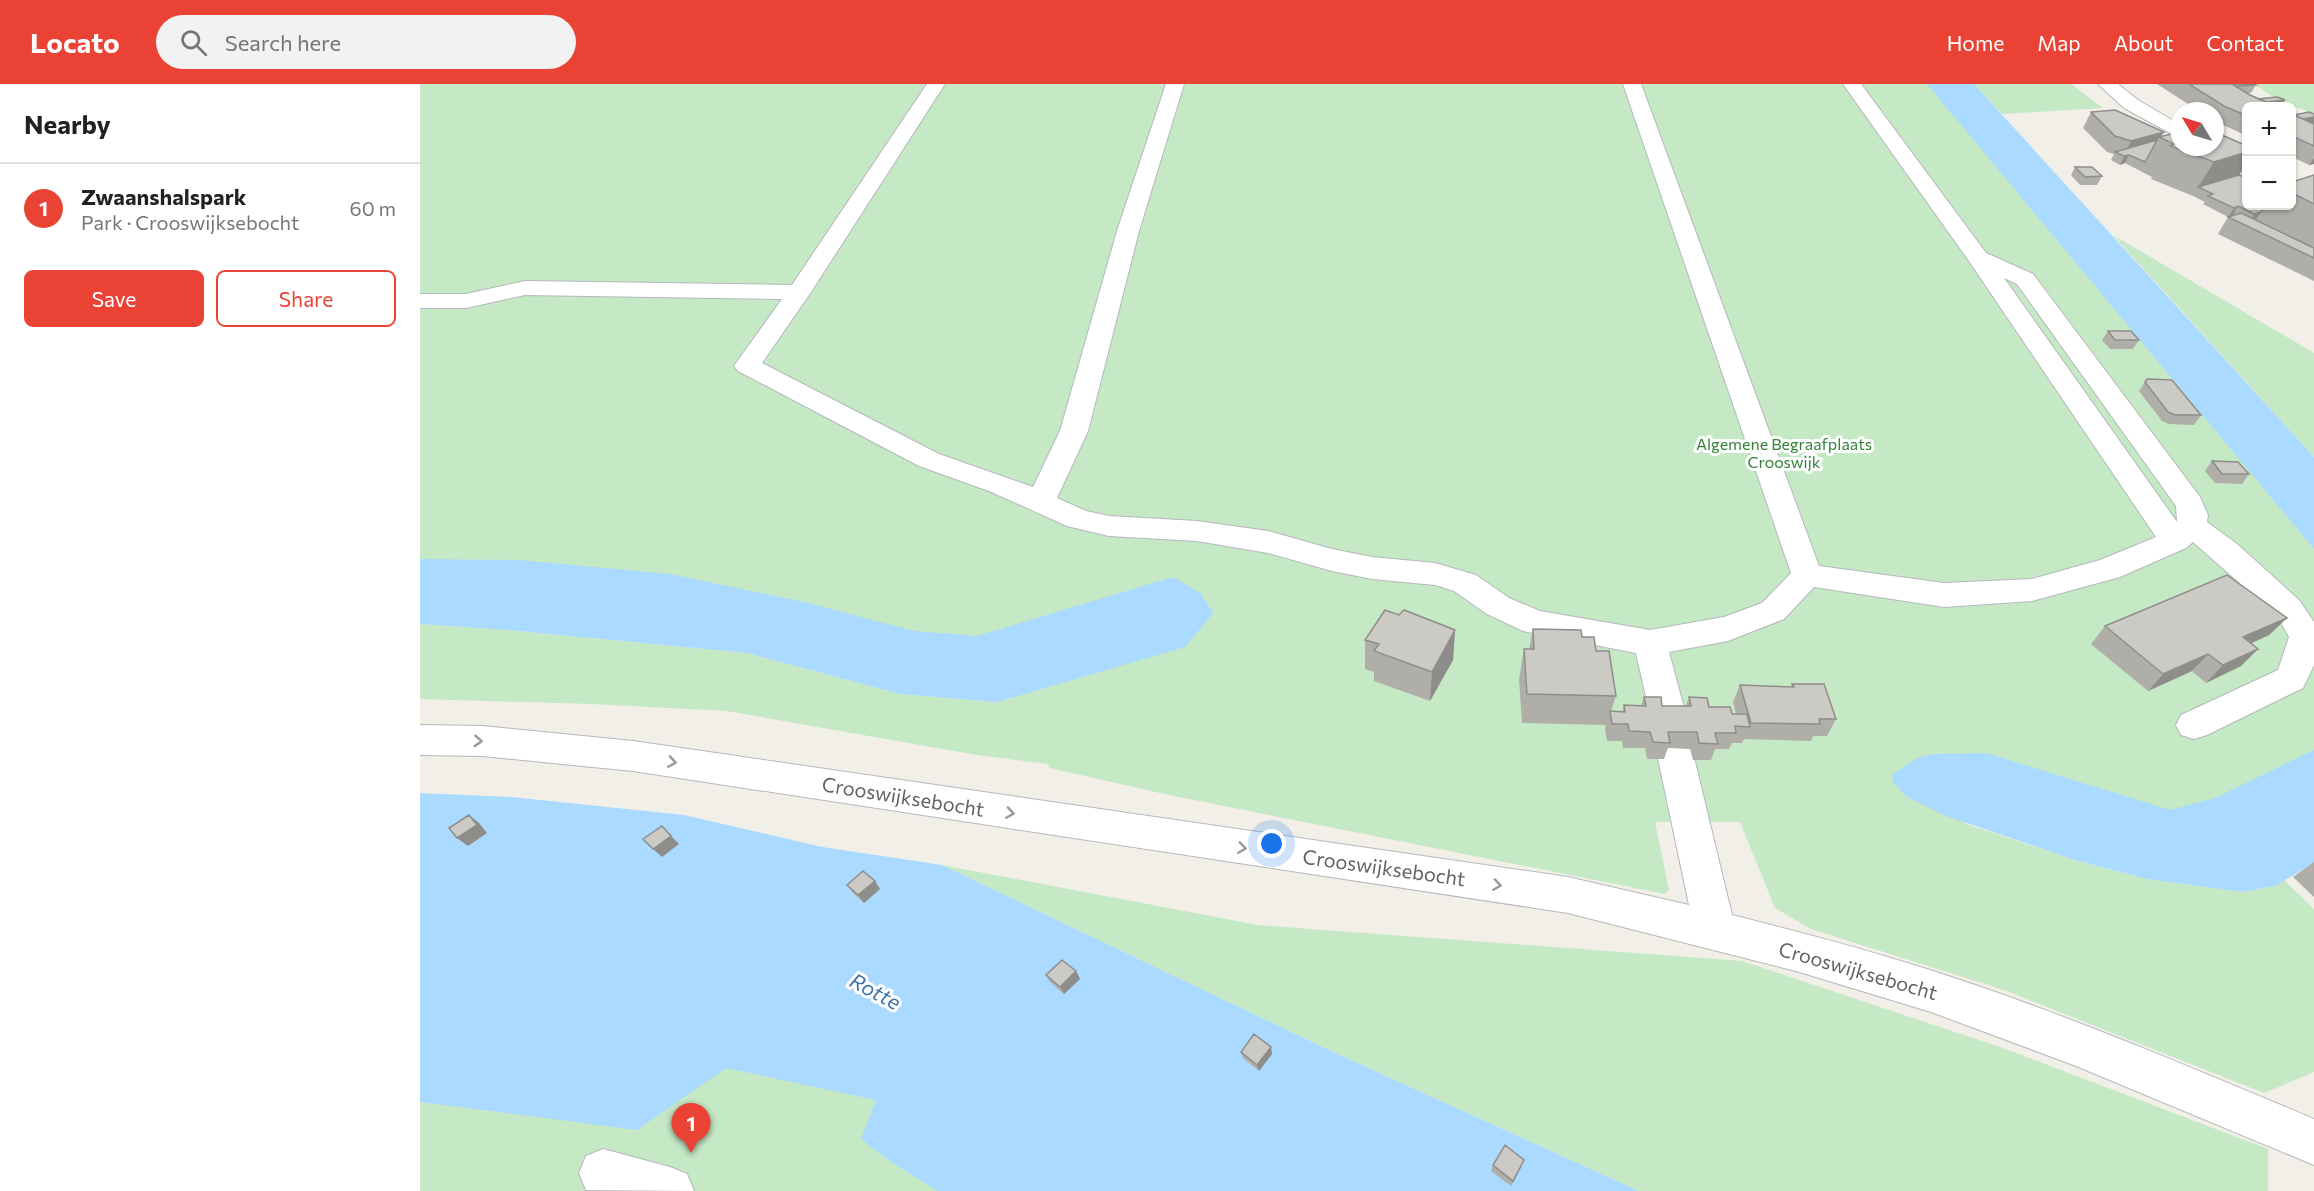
<!DOCTYPE html>
<html lang="en">
<head>
<meta charset="utf-8">
<style>
  body { margin:0; font-family:Commissioner,sans-serif; background:#f2f2f2; color:#202124 }
  .controls { position:absolute; right:18px; top:18px; display:grid; overflow:hidden; border-radius:9px; box-shadow:0 2px 4px #0004 }
  .controls button { width:54px; height:54px; display:grid; place-items:center; padding:0; border:0; border-bottom:2px solid #e0e0e0; background:#fff; color:#202124; font:30px sans-serif }
  .compass { position:absolute; left:1750px; top:18px; width:54px; height:54px; border-radius:50%; background:#fff; box-shadow:0 2px 4px #0004; rotate:308deg }
  .you { position:absolute; left:852px; top:760px; width:21px; height:21px; margin:-15px; border:4px solid #fff; border-radius:50%; background:#1a73e8; box-shadow:0 0 0 9px #1a73e833 }
  .badge { display:grid; place-items:center; width:39px; height:39px; border-radius:50%; background:#ea4335; color:#fff; font-size:20px; font-weight:700 }
  .pin { position:absolute; translate:-50% -50px; filter:drop-shadow(0 2px 3px #0008) }
  .pin::after { content:''; position:absolute; top:32px; width:21px; height:18px; background:inherit; clip-path:polygon(0 0,100% 0,50% 100%) }
  .list { margin:0; padding:0; list-style:none }
  h2 { display:flex; justify-content:space-between; align-items:center; height:78px; margin:0; padding:0 24px; font-size:26px }
  h2 small { font-size:20px; font-weight:400; color:#757577 }
  .list li { display:grid; grid-template-columns:39px 1fr auto; gap:18px; align-items:center; box-sizing:border-box; height:90px; padding:0 24px; border-top:2px solid #e0e0e0 }
  .list b { display:block; font-size:22px; white-space:nowrap }
  .list p { margin:0; font-size:20px; white-space:nowrap; color:#757577 }
  .list em { font-size:20px; font-style:normal; color:#757577 }
  .actions { display:flex; gap:12px; padding:18px 24px }
  .actions a { flex:1; padding:14px 0; border:2px solid #ea4335; border-radius:9px; text-align:center; font-size:21px; color:#ea4335 }
  .actions .main { background:#ea4335; color:#fff }
  .icon { flex:none; width:33px; height:33px; fill:none; stroke:currentColor; stroke-width:2; stroke-linecap:round; stroke-linejoin:round }
  .map { position:relative; flex:none; width:1894px; height:1107px; overflow:hidden }
  header { display:flex; align-items:center; gap:36px; box-sizing:border-box; height:84px; padding:0 30px; background:#ea4335; color:#fff }
  header strong { font-size:28px }
  nav { display:flex; gap:33px; margin-inline-start:auto; font-size:21px }
  .search { width:420px; height:54px; background:#f2f2f2; display:flex; align-items:center; gap:15px; box-sizing:border-box; padding:0 21px; border-radius:33px; color:#757577; font-size:22px }
  main { display:flex }
  aside { flex:1; background:#fff }
  .map>svg:first-child { display:block }
  .green { fill:#c5e8c5 }
  .water { fill:#aadaff }
  .lines { fill:none; stroke-linecap:round; stroke-linejoin:round }
  .minor-casing { stroke:#b5b8bc; stroke-width:2 }
  .minor { fill:#fff; fill-rule:evenodd }
  .wall { fill:#afaea9 }
  .shaded-wall { fill:#8f8d8a }
  .building { fill:#cccac5; stroke:#8f8d8a; stroke-width:1.5 }
  .oneway { stroke:#979a9d }
  .labels { text-anchor:middle; stroke-width:6; stroke-linejoin:round; paint-order:stroke }
  .park-label { font-size:16px; fill:#348238; stroke:#fff }
  .near-street-label { font-size:20px; fill:#5f6368; stroke:#fff }
  .near-water-label { font-size:21px; font-style:italic; fill:#4174aa; stroke:#fff }
</style>
</head>
<body>
<header>
<strong>Locato</strong>
<div class="search"><svg class="icon" aria-label="search" viewBox="0 0 24 24"><circle cx="10" cy="10" r="6"/><path d="M15 15l6 6"/></svg>Search here</div>
<nav><a>Home</a><a>Map</a><a>About</a><a>Contact</a></nav>
</header>
<main>
<aside>
<h2>Nearby<small></small></h2>
<ul class="list">
<li><span class="badge">1</span><div><b>Zwaanshalspark</b><p>Park · Crooswijksebocht</p></div><em>60 m</em></li>
</ul>
<div class="actions"><a class="main">Save</a><a>Share</a></div>
</aside>
<div class="map">
<svg width="1894" height="1107" viewBox="0 0 1894 1107">
  <rect width="100%" height="100%" fill="#f1efe8"/>
  <path class="green" d="M0 0H1533L1894 417V723L1543 739 1655 776 1727 795 1822 808 1854 802 1863 795 1894 825V988L1844 1009 1584 906 1391 845 1355 824 1320 738H1235L1249 806 1245 810 749 711 630 684 628 680 557 671 307 627 171 620 0 615V540L88 546 327 569 480 610 577 618 590 614 437 572 0 523Z
    M1554 0H1651L1683 24 1582 30Z
    M1834 0H1894V30L1856 15Z
    M1693 151 1894 269V373Z
    M522 781 838 841 1322 877 1583 964 1848 1065V1107H1219L911 967Z
    M268 958 464 1003 587 1107H0V1018L23 1021Z"/>
  <path class="water" d="M1507 0H1554L1894 373V465Z
    M0 475 99 476 250 490 388 519 494 547 557 552 753 493 780 509 793 529 765 563 577 618 480 610 327 569 88 546 0 540Z
    M1894 666V779L1855 802 1822 808 1727 795 1655 776 1526 732 1487 713 1473 698 1472 691 1497 674 1514 670 1566 669 1750 726 1795 714Z
    M0 709 91 713 264 731 402 763 522 781 911 967 1219 1107H518L471 1078 441 1055 456 1016 306 984 217 1046 0 1018Z"/>
  <g class="lines">
    <g class="minor-casing">
      <path id="minor" d="M507 0H525L391 208 342 279 519 370 613 403 640 347 697 147 746 0H764L719 147 668 347 637 414 666 427 689 432 777 437 848 447 912 465 952 473 1015 479 1056 491 1089 514 1120 527 1230 546 1304 533 1342 519 1371 489 1203 0H1221L1399 482 1524 499 1612 495 1680 476 1736 453 1549 177 1423 0H1441L1566 169 1613 190 1780 413 1788 431 1787 438 1817 460 1879 516 1894 538V581L1883 604 1787 651 1774 655 1761 651 1756 641 1761 631 1858 586 1869 553 1857 532 1773 458 1766 464 1700 493 1612 517 1524 523 1394 503 1364 535 1308 557 1249 568 1268 639 1262 649 1257 651 1267 654 1272 665 1312 831C1396 852 1479 874 1561 903 1674 942 1784 989 1894 1035V1081L1656 982 1511 928 1376 887 1148 829 213 687 62 672 0 671V641L62 642 213 657 1148 793 1269 821 1236 665 1241 654 1247 652 1238 649 1232 639 1216 569 1103 547 1067 530 1034 507 1015 501 952 495 912 487 848 469 777 457 689 452 647 442 569 407 499 382 318 287 314 282 362 215 105 211 46 224H0V210H46L105 197 372 201ZM1584 194 1597 200 1756 422 1757 438Z
        M1678 0H1698L1718 16 1759 40V54L1704 24Z
        M183 1065 250 1083 267 1090 274 1107 166 1106 159 1089 166 1072Z"/>
    </g>
    <use href="#minor" class="minor"/>
  </g>
  <path class="wall" d="M1737 0H1834L1836 1 1831 9H1827L1838 15 1865 16 1861 22H1827V52L1795 37V27H1779Z
    M1671 28 1741 53 1827 62V79L1819 91 1827 122H1872V98L1894 91V197L1798 150 1808 133 1814 132 1808 133 1783 120 1785 118 1773 112 1731 95 1732 93 1705 79 1700 81 1691 76 1694 70 1687 68 1663 44Z
    M1872 30 1874 31 1894 30V80L1889 81 1872 73Z
    M1655 83 1682 92 1677 101H1660L1651 91Z
    M1688 247 1719 256 1713 265H1690L1682 256Z
    M1727 295 1781 331 1774 341 1749 340 1742 337 1719 307Z
    M1792 377 1829 390 1822 400 1795 399 1785 387Z
    M979 531 1035 546 1033 576 1010 617 954 597V588L945 585V556Z
    M1867 534 1849 551 1832 559 1838 565 1821 582 1786 599 1772 587 1728 607 1671 560 1685 542Z
    M1113 545 1162 553 1176 567 1196 612 1191 627 1202 628 1204 621 1221 622 1224 613 1242 622H1266L1269 613 1289 623 1312 630H1316L1313 618 1320 601 1371 603 1372 600 1416 635 1407 652H1393L1391 657 1324 655 1322 659H1312L1309 665H1295L1291 676H1273L1270 665 1248 664 1244 675H1227L1225 664H1203L1202 657H1187L1185 644 1186 641 1102 639 1099 595 1104 565H1109Z
    M1894 778V813L1873 793Z
    M427 801 460 805 444 819 433 809Z
    M656 887 660 895 644 910 630 898 626 891Z
    M821 968 852 970 839 987 823 974Z
    M1073 1081 1102 1082 1091 1102 1071 1087Z"/>
  <path class="shaded-wall" d="M1865 16 1861 22H1839L1841 19Z
    M1894 33V38L1893 40 1876 36Z
    M1744 48 1740 54 1739 53 1733 64 1709 71 1705 79 1700 81 1711 57Z
    M1827 68V79L1814 99 1778 103 1794 78Z
    M1894 74V80L1889 81Z
    M1818 122 1813 131 1808 133 1814 124Z
    M1841 128 1835 137 1829 139 1834 130Z
    M1867 534 1849 551 1807 570 1823 553Z
    M1035 546 1033 576 1010 617 1012 588Z
    M1838 565 1821 582 1786 599 1803 581Z
    M1788 570 1772 587 1728 607 1743 590Z
    M49 731 59 739 67 749 48 762 37 754Z
    M251 752 259 760 242 773 233 765Z
    M455 797 460 805 444 819 438 811Z
    M656 887 660 895 644 910 640 903Z
    M851 963 852 970 839 987 837 981Z"/>
  <path class="building" d="M1769 0H1812L1830 11 1856 22H1827V32L1804 22Z
    M1812 0H1834L1836 1 1815 2Z
    M1857 13 1865 16 1847 18 1838 15Z
    M1695 26 1744 48 1711 57 1695 52 1671 28Z
    M1889 28 1894 30V33L1883 35 1874 31Z
    M1872 30 1894 40V62L1872 52Z
    M1759 48V63H1795V48L1827 62V68L1794 78 1750 62 1754 60 1739 53Z
    M1737 56 1725 78 1709 71 1704 72 1695 68Z
    M1655 83H1672L1682 92 1665 93Z
    M1819 91 1827 94V122H1845L1841 128 1834 130 1818 122 1814 124 1788 112 1793 110 1778 103Z
    M1894 91V120L1872 109V98Z
    M1821 129 1894 164V174L1808 133Z
    M1688 247H1711L1719 256H1695Z
    M1727 295 1752 296 1781 331H1755L1748 328 1725 298Z
    M1792 377 1818 378 1829 390H1802Z
    M1807 491 1867 534 1823 553 1838 565 1803 581 1788 570 1743 590 1685 542Z
    M965 526 979 531 984 526 1035 546 1012 588 954 567 959 560 945 556Z
    M1113 545 1161 546 1162 553H1174L1176 567H1189L1196 612 1107 610 1104 565H1114Z
    M1372 600H1404L1416 635H1399L1400 640 1331 639 1320 601 1374 603Z
    M1224 613H1241L1242 622H1271L1269 613 1287 614 1289 623H1310L1312 630H1327L1330 643 1315 642 1316 649H1295L1298 660 1279 659 1277 648H1248L1250 659 1233 658 1230 648 1209 647 1208 640H1192L1190 627 1205 628 1204 621 1226 622Z
    M49 731 57 741 37 754 29 744Z
    M242 742 251 752 233 765 223 755Z
    M443 787 455 797 438 811 427 801Z
    M642 876 656 887 640 903 626 891Z
    M834 950 851 963 837 981 821 968Z
    M1085 1061 1104 1076 1093 1097 1073 1081Z"/>
  <defs><path id="oneway-chevron" d="M-2-3.5L2.5 0L-2 3.5" fill="none" stroke-width="1.6" stroke-linecap="round" stroke-linejoin="round" transform="scale(1.5)"/></defs>
  <g class="oneway">
    <use href="#oneway-chevron" transform="translate(58 657) rotate(3)"/>
    <use href="#oneway-chevron" transform="translate(252 678) rotate(9)"/>
    <use href="#oneway-chevron" transform="translate(590 729) rotate(9)"/>
    <use href="#oneway-chevron" transform="translate(822 764) rotate(8)"/>
    <use href="#oneway-chevron" transform="translate(1077 801) rotate(8)"/>
  </g>
  <g class="labels">
    <g class="park-label">
      <text x="1364" y="366">Algemene Begraafplaats<tspan x="1364" dy="18">Crooswijk</tspan></text>
    </g>
    <g class="near-street-label">
      <text transform="translate(483 713) rotate(9)" y="7">Crooswijksebocht</text>
      <text transform="translate(964 784) rotate(8)" y="7">Crooswijksebocht</text>
      <text transform="translate(1438 887) rotate(16)" y="7">Crooswijksebocht</text>
    </g>
    <g class="near-water-label">
      <text transform="translate(455 908) rotate(28)" y="7">Rotte</text>
    </g>
  </g>
</svg>
<div class="controls">
<button>+</button>
<button>−</button>
</div>
<svg class="compass" viewBox="-18 -18 36 36"><path d="M0-13l5 13h-10z" fill="#e53935"/><path d="M0 13l5-13h-10z" fill="#757577"/></svg>
<div class="you"></div>
<div class="pin badge" style="left:271px;top:1069px">1</div>
</div>
</main>
</body>
</html>
